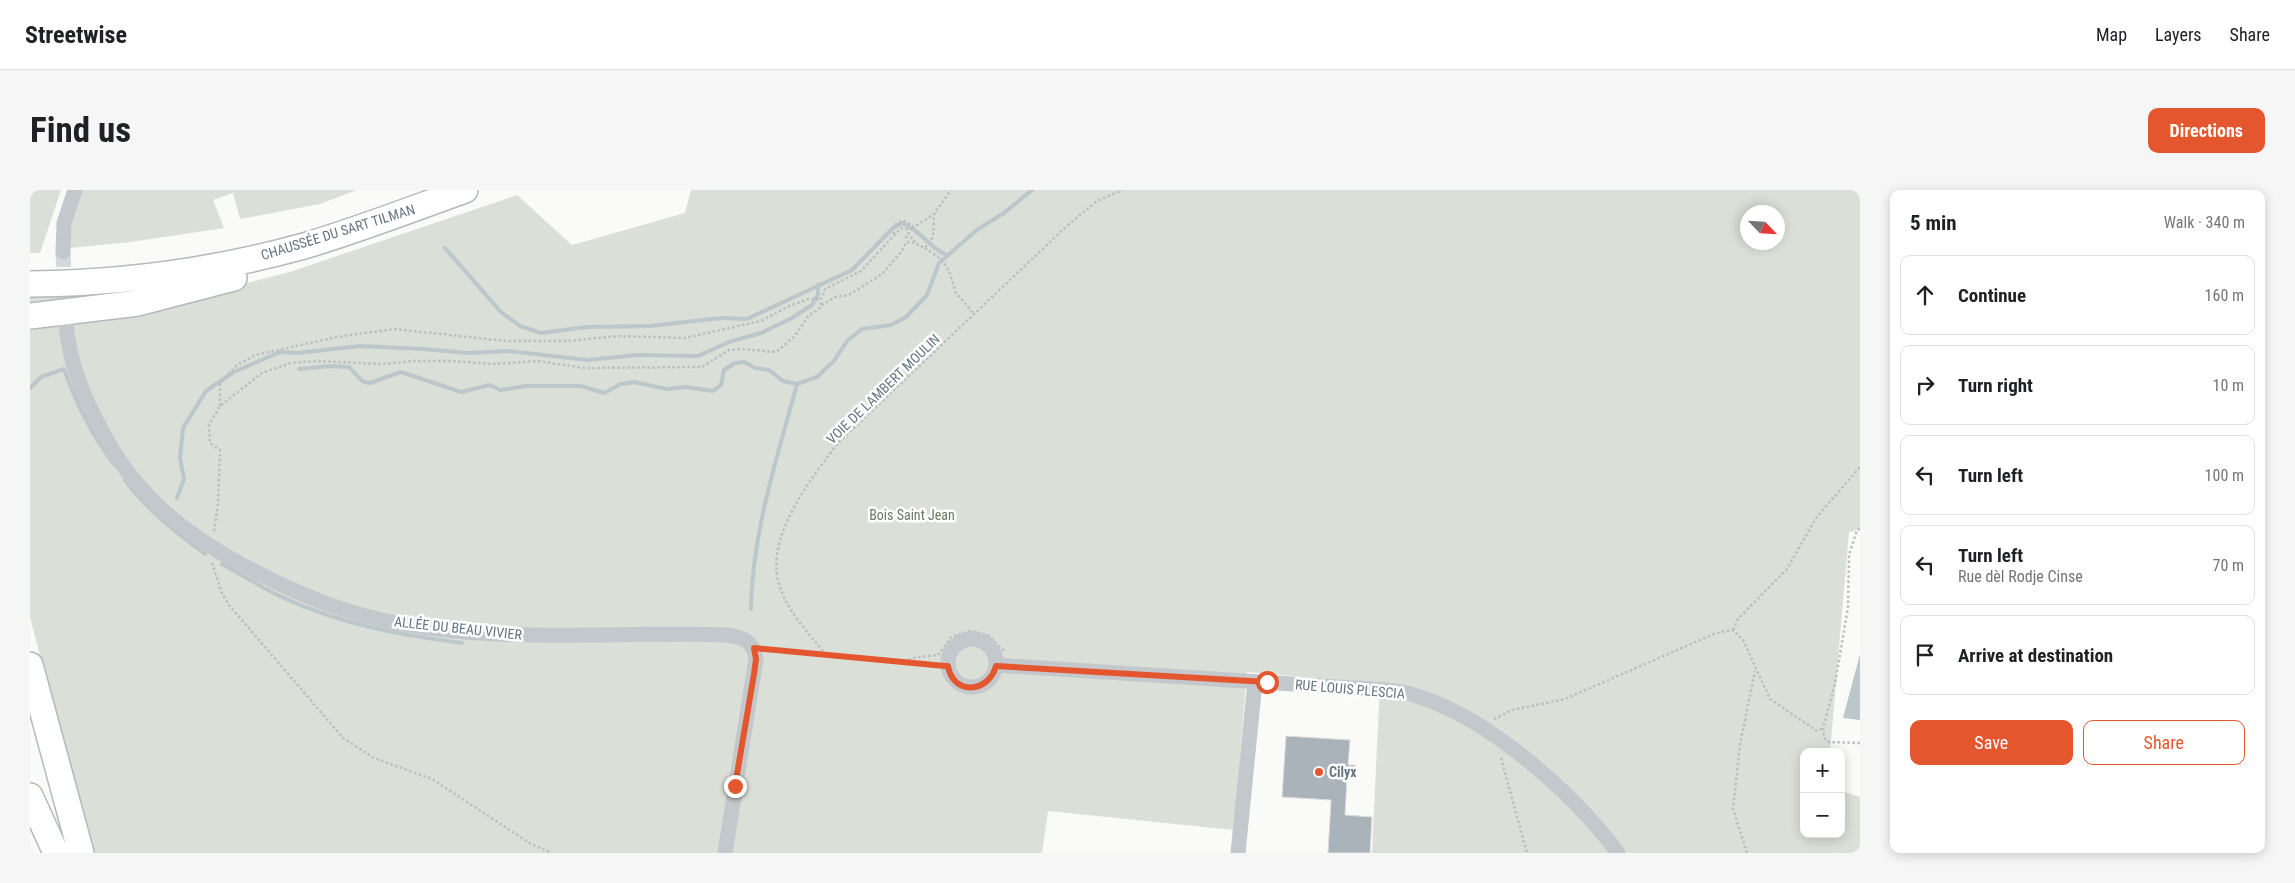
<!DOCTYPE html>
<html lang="en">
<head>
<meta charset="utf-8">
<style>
  body { margin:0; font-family:"Roboto Condensed",sans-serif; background:#f6f6f6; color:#202124 }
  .controls { position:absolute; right:15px; bottom:15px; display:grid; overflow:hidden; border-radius:10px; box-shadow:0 2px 12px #0003 }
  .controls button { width:45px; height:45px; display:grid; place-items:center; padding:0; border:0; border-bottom:1px solid #e0e0e0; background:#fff; color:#202124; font:25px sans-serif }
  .compass { position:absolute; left:1710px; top:15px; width:45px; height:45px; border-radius:50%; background:#fff; box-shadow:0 2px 12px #0003; rotate:115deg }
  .stop { position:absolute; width:15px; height:15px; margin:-11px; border:4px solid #e4572e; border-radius:50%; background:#fff }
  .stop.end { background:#e4572e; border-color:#fff; box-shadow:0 1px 5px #0008 }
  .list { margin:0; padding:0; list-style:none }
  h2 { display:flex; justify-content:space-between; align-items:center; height:65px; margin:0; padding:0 20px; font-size:21px }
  h2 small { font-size:16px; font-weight:400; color:#757577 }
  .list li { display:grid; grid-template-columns:32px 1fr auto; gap:15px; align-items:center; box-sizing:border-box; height:80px; margin:0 10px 10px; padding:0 10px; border:1px solid #e0e0e0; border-radius:10px }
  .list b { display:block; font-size:19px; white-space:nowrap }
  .list p { margin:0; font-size:16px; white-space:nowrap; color:#757577 }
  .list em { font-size:16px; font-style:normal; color:#757577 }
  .actions { display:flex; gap:10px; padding:15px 20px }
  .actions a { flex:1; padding:11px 0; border:1px solid #e4572e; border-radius:10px; text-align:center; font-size:18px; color:#e4572e }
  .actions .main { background:#e4572e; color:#fff }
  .icon { flex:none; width:28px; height:28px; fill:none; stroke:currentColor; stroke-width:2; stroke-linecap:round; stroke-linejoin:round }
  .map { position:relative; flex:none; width:1830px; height:663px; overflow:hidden; border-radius:10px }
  header { display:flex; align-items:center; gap:30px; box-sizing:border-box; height:70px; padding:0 25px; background:#fff; border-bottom:1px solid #e0e0e0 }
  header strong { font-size:24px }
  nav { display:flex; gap:28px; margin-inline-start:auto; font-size:18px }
  .intro { display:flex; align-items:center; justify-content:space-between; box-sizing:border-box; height:120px; padding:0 30px }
  h1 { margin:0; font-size:35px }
  .button { padding:12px 22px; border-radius:10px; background:#e4572e; color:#fff; font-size:18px; font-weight:700 }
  main { display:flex; gap:30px; padding:0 30px }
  aside { flex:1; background:#fff; border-radius:10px; box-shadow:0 2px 12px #0003 }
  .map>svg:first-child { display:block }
  .green { fill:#dadfd7; fill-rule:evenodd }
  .water { fill:#bbc7cb }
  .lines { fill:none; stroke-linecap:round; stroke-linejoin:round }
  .stream { stroke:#bbc7cb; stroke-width:4 }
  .building { fill:#aab3b9; stroke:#dcdcda }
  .minor-tunnel { stroke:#d5d9db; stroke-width:15; stroke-dasharray:15 8; stroke-linecap:butt }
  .trunk-casing { stroke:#b4b9bd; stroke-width:28 }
  .path { stroke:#bbbfc2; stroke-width:2.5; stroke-dasharray:2.5 2.5; stroke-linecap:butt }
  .minor { stroke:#c3c8cc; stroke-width:15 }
  .trunk { stroke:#fff; stroke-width:25 }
  .route { stroke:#e4572e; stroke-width:6 }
  .poi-dot { fill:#e4572e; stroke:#fff; stroke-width:2 }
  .labels { text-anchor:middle; stroke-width:5; stroke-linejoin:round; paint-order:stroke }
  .street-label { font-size:14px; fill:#657683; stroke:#fff }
  .park-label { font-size:14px; fill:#687a64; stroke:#fff }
  .poi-label { font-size:14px; font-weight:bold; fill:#657683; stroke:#fff; text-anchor:start }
</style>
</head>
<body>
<header>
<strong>Streetwise</strong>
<nav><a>Map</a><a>Layers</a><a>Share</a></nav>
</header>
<div class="intro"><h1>Find us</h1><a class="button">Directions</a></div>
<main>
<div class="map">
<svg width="1830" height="663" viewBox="0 0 1830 663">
  <rect width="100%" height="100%" fill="#fafaf8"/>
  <path class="green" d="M0 0H31L10 63H0Z
    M50 0H327L290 14 210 29 203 3 183 10 194 38 101 52 40 58 39 43Z
    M661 0H1830V339L1819 342 1800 562H1774V644H1811V601L1830 607V663H1342L1350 493 1217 482 1204 640 1018 621 1012 663H62L0 427V133L121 118 263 81 487 5 542 55 655 23ZM1718 22H1748V52H1718Z
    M155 92 101 109 0 119V103Z"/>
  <path class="water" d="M1830 464V530L1813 528Z"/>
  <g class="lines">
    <path class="stream" d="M415 58 471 122 490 136 511 143 557 137 620 136 691 128 717 129 822 80 863 38 872 33C891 40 899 58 917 65
      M269 179 302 176 319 177 332 191 340 193 371 182 431 202 460 195 470 200 496 196H551L574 203 591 194 604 192 637 199 656 197 683 201 691 195 694 180 705 173 714 172 725 178 739 180 753 191 767 194 787 187 804 171 817 151 832 139 861 135 876 127 897 105 909 73 948 39 974 23 1002 0
      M0 198 11 187 34 179C46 213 62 245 84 274
      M95 290C117 320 146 342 175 364
      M147 308 154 289 150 268 153 238 176 201 204 182 250 162 268 163 330 156 393 159 438 163 479 161 557 170 607 165 668 166 699 152 731 143 762 128 782 115 788 105V95
      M192 374C212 385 231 397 252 407 309 434 370 445 432 453
      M721 419C722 343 747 268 767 194"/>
  </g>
  <path class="building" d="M1256 546 1320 550 1318 575H1325L1324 589 1317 588 1315 625 1342 627 1340 663H1298L1301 610 1252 607Z"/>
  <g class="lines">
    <path class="minor-tunnel" d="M33 62 36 128"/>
    <g class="trunk-casing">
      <path id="trunk" d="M0 94C93 93 184 81 274 56 328 40 382 19 435 0
        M0 126 108 113 204 88
        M0 475 51 663
        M0 606 26 663"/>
    </g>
    <path class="path" d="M882 38 876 47 883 48 885 53
      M864 44V35L873 30 884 37 904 24
      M895 58 912 70 919 81 926 103 945 125
      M791 115V109L795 99 831 81 871 38 880 40
      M190 216V193L207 175 226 165 306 147 364 139 476 151H538L589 146 655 148 731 131 757 117 778 109H791
      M1830 339 1827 340 1819 365 1818 417 1805 494 1793 538 1794 548 1799 552 1830 553
      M184 341 188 314 190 260 180 253 179 235 190 216 232 183 261 173 287 171 353 174 384 171H422L465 174 508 171 554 178 672 177 699 160 711 159 746 162 764 147 779 125 789 119 791 116 805 107 819 105 852 84 872 61 876 52 885 53 895 58 903 47 904 24 921 0
      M182 373 192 403 199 415 313 548 344 568 402 589 501 654 522 663
      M1703 440 1708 429 1757 379 1786 328 1830 277
      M738 459 918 476
      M796 465C779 443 757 422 749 394 735 346 781 289 808 253L1038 35 1067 11 1092 0
      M874 472 883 468 906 465 910 463 921 447 940 441 958 445 974 461
      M1464 529 1482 520 1535 509 1686 443 1703 440 1713 450 1740 509 1787 541 1793 538
      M1471 568 1497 663
      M1717 663 1703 619 1710 554 1725 481"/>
    <path class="minor" d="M33 62 34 33 45 0
      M36 132C39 178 58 217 81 257 111 308 157 345 209 373 255 398 301 419 352 430 466 455 582 441 697 445 713 447 724 452 726 469L695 663
      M918 473a24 24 0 1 1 48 0a24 24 0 1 1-48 0Z
      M966 475 1341 499C1358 500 1374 501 1390 507 1461 530 1544 604 1588 663
      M1208 663 1225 492"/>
    <use href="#trunk" class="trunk"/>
  </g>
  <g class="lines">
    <path class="route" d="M705 596 724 484 726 469 724 458 915 476H918C923 506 959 503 966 476L1237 492"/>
  </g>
  <circle class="poi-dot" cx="1289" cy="582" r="5"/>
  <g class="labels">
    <g class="street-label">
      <text transform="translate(308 42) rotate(-17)" y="5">CHAUSSÉE DU SART TILMAN</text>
      <text transform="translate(853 199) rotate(-44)" y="5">VOIE DE LAMBERT MOULIN</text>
      <text transform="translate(428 438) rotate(6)" y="5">ALLÉE DU BEAU VIVIER</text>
      <text transform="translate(1320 499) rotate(5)" y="5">RUE LOUIS PLESCIA</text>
    </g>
    <g class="park-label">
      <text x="882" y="330">Bois Saint Jean</text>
    </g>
    <g class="poi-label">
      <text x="1299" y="587">Cilyx</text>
    </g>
  </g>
</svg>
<div class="controls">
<button>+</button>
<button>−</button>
</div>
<svg class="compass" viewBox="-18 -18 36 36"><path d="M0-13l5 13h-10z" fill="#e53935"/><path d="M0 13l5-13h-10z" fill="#757577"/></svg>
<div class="stop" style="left:1237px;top:492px"></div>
<div class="stop end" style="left:705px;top:596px"></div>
</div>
<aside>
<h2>5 min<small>Walk · 340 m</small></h2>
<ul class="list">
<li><svg class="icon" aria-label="ahead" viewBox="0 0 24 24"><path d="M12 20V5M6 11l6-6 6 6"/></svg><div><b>Continue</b></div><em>160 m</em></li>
<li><svg class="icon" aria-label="right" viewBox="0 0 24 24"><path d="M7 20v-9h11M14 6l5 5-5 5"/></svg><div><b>Turn right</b></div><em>10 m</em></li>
<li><svg class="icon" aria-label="left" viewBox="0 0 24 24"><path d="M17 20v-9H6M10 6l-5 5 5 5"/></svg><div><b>Turn left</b></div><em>100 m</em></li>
<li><svg class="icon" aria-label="left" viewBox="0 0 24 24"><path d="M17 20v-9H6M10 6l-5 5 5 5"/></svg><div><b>Turn left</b><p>Rue dèl Rodje Cinse</p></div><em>70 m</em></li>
<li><svg class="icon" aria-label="arrive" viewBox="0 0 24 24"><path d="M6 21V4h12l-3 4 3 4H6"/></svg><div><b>Arrive at destination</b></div></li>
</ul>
<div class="actions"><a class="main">Save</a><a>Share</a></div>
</aside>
</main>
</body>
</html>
